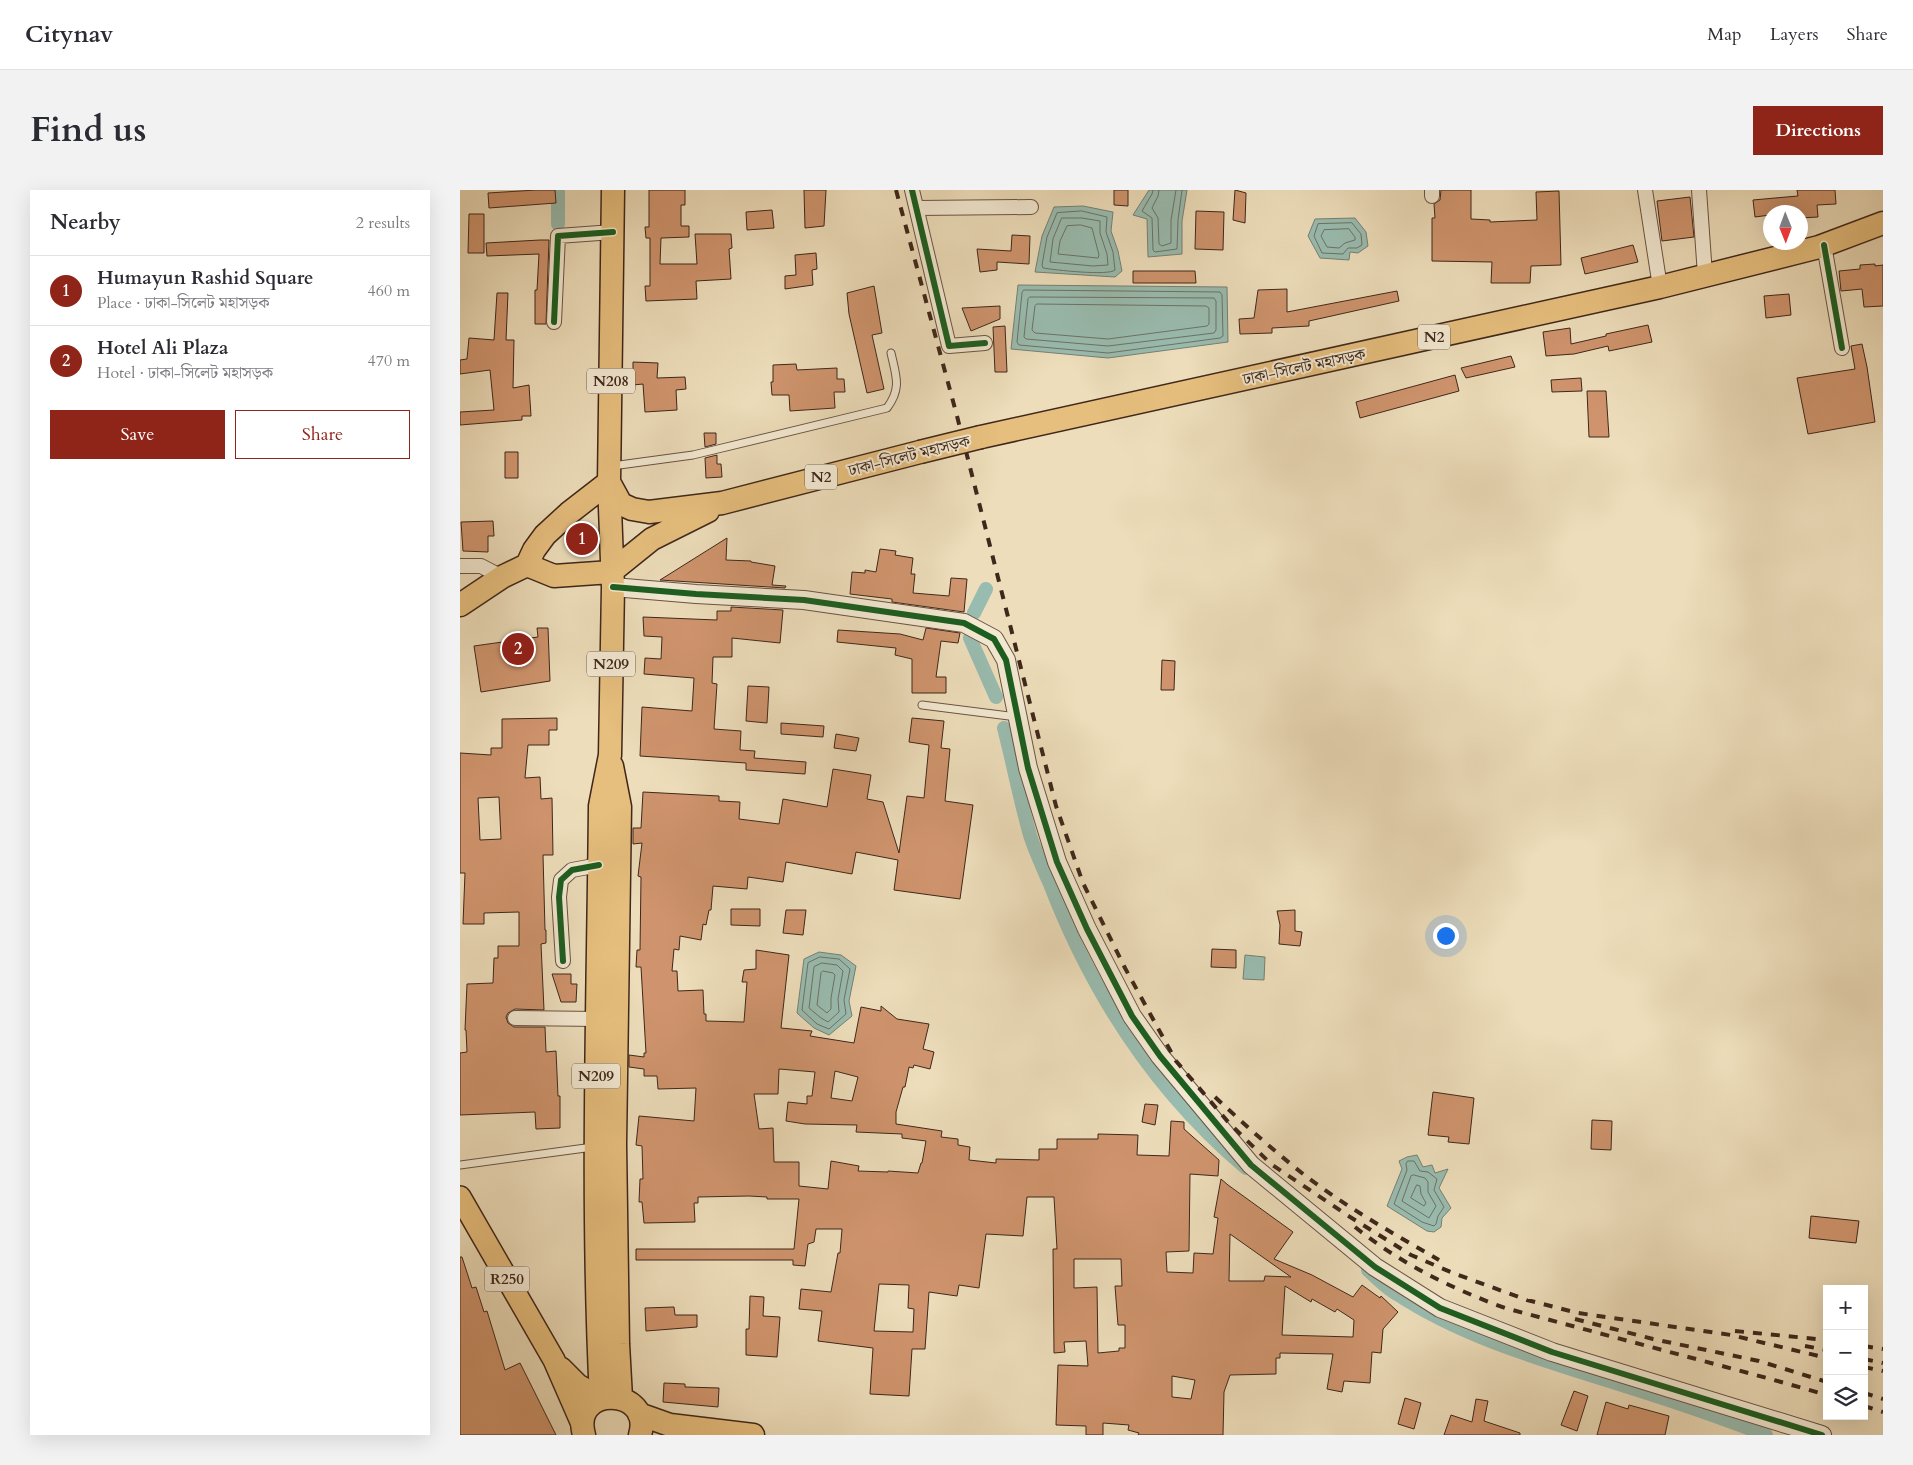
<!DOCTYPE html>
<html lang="en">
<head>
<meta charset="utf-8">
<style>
  body { margin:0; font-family:Cardo,"Noto Serif Bengali",serif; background:#f2f2f3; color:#2b2b33 }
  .controls { position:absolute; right:15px; bottom:15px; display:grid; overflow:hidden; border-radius:0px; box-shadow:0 5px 20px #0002 }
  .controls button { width:45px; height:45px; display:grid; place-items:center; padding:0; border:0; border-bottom:1px solid #e1e1e2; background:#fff; color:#2b2b33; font:25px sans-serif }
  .compass { position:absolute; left:1303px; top:15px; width:45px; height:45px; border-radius:50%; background:#fff; box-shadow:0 5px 20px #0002; rotate:179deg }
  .you { position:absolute; left:985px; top:745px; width:18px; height:18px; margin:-12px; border:4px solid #fff; border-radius:50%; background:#1a73e8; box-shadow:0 0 0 8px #1a73e833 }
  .badge { display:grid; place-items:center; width:32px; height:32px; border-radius:50%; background:#8f2418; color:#fff; font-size:16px; font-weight:700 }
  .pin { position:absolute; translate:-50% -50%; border:2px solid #fff; box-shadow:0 1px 5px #0006 }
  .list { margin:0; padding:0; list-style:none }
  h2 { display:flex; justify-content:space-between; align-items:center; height:65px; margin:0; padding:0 20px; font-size:21px }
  h2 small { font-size:16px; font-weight:400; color:#7c7c81 }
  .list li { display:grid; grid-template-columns:32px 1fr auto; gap:15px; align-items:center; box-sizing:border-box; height:70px; padding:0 20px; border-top:1px solid #e1e1e2 }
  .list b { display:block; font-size:19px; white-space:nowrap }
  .list p { margin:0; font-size:16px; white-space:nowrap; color:#7c7c81 }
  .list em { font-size:16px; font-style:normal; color:#7c7c81 }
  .actions { display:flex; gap:10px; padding:15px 20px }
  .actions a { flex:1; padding:11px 0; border:1px solid #8f2418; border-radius:0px; text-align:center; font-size:18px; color:#8f2418 }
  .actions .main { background:#8f2418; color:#fff }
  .icon { flex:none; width:28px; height:28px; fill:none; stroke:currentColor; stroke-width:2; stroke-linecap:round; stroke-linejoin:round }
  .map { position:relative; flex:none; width:1423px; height:1245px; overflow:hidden; border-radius:0px }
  header { display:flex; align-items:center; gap:30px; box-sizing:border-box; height:70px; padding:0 25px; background:#fff; border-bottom:1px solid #e1e1e2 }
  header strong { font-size:24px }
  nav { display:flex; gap:28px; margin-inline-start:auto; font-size:18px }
  .intro { display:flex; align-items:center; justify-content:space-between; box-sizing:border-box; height:120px; padding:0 30px }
  h1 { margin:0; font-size:35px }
  .button { padding:12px 22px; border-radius:0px; background:#8f2418; color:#fff; font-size:18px; font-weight:700 }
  main { display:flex; gap:30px; padding:0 30px }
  aside { flex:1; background:#fff; border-radius:0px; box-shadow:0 5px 20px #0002 }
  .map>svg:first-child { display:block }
  .water { fill:#99bcb0; stroke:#758074 }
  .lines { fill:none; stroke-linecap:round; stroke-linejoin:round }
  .shore { stroke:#6c7266; stroke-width:1 }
  .canal { stroke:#99bcb0; stroke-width:14 }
  .building { fill:#cf946d; stroke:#3f271b; fill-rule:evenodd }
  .service-casing { stroke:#6a5443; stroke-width:9 }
  .minor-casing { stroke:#6a5443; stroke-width:16 }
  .tertiary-casing { stroke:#6a5443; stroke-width:20 }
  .primary-casing { stroke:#3f271b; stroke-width:24 }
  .trunk-casing { stroke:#3f271b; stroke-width:25 }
  .service { stroke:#f3e9d2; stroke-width:7 }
  .minor { stroke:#f3e9d2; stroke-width:14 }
  .tertiary { stroke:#f3e9d2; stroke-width:18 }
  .primary { stroke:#e6be7d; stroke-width:21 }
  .trunk { stroke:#e6be7d; stroke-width:22 }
  .rail { stroke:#3f271b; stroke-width:4; stroke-dasharray:9 9; stroke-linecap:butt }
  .trunk-bridge-casing { stroke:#3f271b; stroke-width:25; stroke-linecap:butt }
  .trunk-bridge { stroke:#e6be7d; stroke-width:22 }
  .cycleway-casing { stroke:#f3e9d2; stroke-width:9 }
  .cycleway { stroke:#1b5e20; stroke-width:6 }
  .labels { text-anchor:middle; stroke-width:4; stroke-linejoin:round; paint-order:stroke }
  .shield { fill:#f3e9d2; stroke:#756152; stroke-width:1 }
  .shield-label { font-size:15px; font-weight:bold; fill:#3f271b }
  .street-label { font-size:16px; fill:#3f271b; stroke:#f3e9d2 }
</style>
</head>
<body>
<header>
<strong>Citynav</strong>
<nav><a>Map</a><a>Layers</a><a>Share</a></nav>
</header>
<div class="intro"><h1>Find us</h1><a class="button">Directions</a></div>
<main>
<aside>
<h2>Nearby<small>2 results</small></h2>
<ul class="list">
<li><span class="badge">1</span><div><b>Humayun Rashid Square</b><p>Place · ঢাকা-সিলেট মহাসড়ক</p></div><em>460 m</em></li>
<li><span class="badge">2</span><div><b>Hotel Ali Plaza</b><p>Hotel · ঢাকা-সিলেট মহাসড়ক</p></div><em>470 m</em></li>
</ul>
<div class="actions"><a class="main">Save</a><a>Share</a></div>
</aside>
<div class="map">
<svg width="1423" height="1245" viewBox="0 0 1423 1245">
  <rect width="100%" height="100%" fill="#edddba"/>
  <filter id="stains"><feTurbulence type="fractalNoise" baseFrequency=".004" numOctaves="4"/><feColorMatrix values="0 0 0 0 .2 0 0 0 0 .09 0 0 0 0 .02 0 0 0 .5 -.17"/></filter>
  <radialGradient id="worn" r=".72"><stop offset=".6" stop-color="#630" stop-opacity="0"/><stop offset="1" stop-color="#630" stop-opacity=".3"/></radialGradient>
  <path class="water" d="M689 0H727L722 31V64L688 67 687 29 673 25Z
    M623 16 653 22 651 41 658 61 662 81 655 87 575 82 582 46 594 17Z
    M895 28 906 42 908 56 898 63 890 62 889 70 860 68 848 46 855 29Z
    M558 95 767 97 768 152 648 168 551 159Z
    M359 762 381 765 396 776 389 811 392 826 369 845 354 838 337 823 344 769Z
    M785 765 805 767 804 790 783 789Z
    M957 965 963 977 972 975 975 983 988 979 979 998 991 1018 982 1028 981 1037 974 1042 967 1041 927 1016 942 979 939 971 947 967Z"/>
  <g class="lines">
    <path class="shore" d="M693 0 692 4 682 21 692 28 693 60 695 62 717 59 718 30 722 0
      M699 0 698 6 692 18 698 28 699 54 702 56 711 53V30L716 0
      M622 21 647 27 646 42 653 62 655 80C648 86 595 80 583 78L582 75 587 47 597 23Z
      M602 28H622L640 31V43L647 64 648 75 633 76 590 72 593 49Z
      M892 33 901 44 902 55 897 58H888L883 64 862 63 854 46 858 34Z
      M621 35 632 38 639 65 638 68 598 64 600 51 607 36Z
      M889 39 895 47V50L885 53 879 58 867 57 861 46 864 40Z
      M564 100 760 102 762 105 763 146 760 148 648 163 559 155 557 152 562 103Z
      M570 107 754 108 756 111V140L754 143 648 156 566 149 564 147 568 109Z
      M577 114 746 116 749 118V134L747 136 648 149 575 143 572 140 575 116Z
      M360 767 379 769 390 779 384 810 386 824 369 839 357 834 342 820 348 773Z
      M362 773 377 775 383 781 378 809 379 822 368 832 361 828 349 818 354 777Z
      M363 781 373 783 375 785 371 808V819L367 823 357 815 361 783Z
      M948 971H954L960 981 968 982 977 989 974 1000 984 1017 978 1026 976 1034 974 1036 962 1032 934 1014 947 980 946 974Z
      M954 985 965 988 968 992V1002L976 1016 969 1028 942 1011 951 986Z
      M957 995 960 996 961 1004 966 1013 964 1016 951 1008Z"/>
    <path class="canal" d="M98 0V34
      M514 423 526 399
      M510 448 536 507
      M544 538C553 573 560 610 570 645 575 661 583 678 590 694 632 803 696 902 786 978
      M908 1080C917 1088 926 1098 937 1104 998 1144 1067 1165 1137 1187 1194 1205 1251 1223 1306 1245"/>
  </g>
  <path class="building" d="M76 0H95L96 13 29 18 28 3Z
    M189 0H225V15H221V36H229V47L201 48 200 74H237L235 44H271L272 58 269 59 271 89 236 91 237 109 186 111 185 96H190V48H186L185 37H189Z
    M344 0H366L364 36 345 38Z
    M654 0H668V16L654 15Z
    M775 0 786 3 785 33 773 30Z
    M981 0H1011V29L1030 30V32L1077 30 1076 2 1099 1 1101 75 1071 76 1070 93H1031L1032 72 972 71V28H975L974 14 980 10Z
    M1337 0H1375L1376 14 1357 15 1358 27 1340 28V22H1310V25L1295 27 1293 10 1338 6Z
    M1230 7 1234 47 1202 51 1197 11Z
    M312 20 314 38 287 40 286 22Z
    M736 21 764 22 763 60 735 59Z
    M9 24H24V63H8Z
    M552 45 570 46 569 74 537 72V80L520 82 517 59 551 61Z
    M80 50H89L86 134H75V100H77L79 64 27 66 26 53Z
    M1173 55 1178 72 1125 84 1121 68Z
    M356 63 357 79 352 80 353 95 325 99V86L336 85 335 65Z
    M1415 74V76L1423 75V116L1404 117 1402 99 1381 101 1379 81 1400 79V75Z
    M673 81H735L736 93H673Z
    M414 96 422 143 412 145 424 199 407 203 389 124 387 103Z
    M827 99V122L937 101 939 111 849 131V136L812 138V143L780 144 779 129 794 128 798 100Z
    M37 103H48L46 150H54L53 198 69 195 71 226H62V230L0 235V222L34 220 30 180 0 184V170L7 169 9 148 34 150Z
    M1329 104 1331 125 1306 128 1304 106Z
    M540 116V129L511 141 502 118Z
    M1188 135 1192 152 1149 161 1148 156 1114 164 1086 166 1083 142 1110 138 1111 154 1146 146V144Z
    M545 136 547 182H535L533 137Z
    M1402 154 1407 177 1415 232 1348 244 1337 188 1395 179 1391 156Z
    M1051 166 1055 177 1006 188 1001 178Z
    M173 172 198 173 197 188 225 187 226 199 216 200 217 220 185 222 183 194 173 195Z
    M336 174 337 180 377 178V189H384L385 202H374L375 218 330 221 329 205H312L311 192H313V175Z
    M995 185 999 201 900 228 896 212Z
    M1121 188 1122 201 1092 202 1091 190Z
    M1127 201H1146L1149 247H1129Z
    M244 243H256V254L245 257Z
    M45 262H58V288H45Z
    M257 265V274H261L262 287 246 288 245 268Z
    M33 331 34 346H28V362L3 361 1 332Z
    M267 348 266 370 291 371V372L315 376 312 395 326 396 325 398 200 390Z
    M420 359 436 361 435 365 453 368 451 384H455L453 403 489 406 491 388 507 389 504 422 432 412V409L390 404 392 382 405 383V380L416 382Z
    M271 417 323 420 320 453 272 448V467H253L252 493 257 494 254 539 281 541 280 560 295 561 294 568 346 572 345 584 286 580V573L180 566 182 517 232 521 234 488 184 484 185 468 201 469 202 447 184 446 183 427 257 430V421H271Z
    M77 438H88L90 491 21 502 14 456 78 447Z
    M466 438 500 443 498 453 481 451 476 487H486V503H452V469L435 465 436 458 377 452 378 440 440 444 463 450Z
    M702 470 715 471 714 500H701Z
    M288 496 309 497 307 533 286 531Z
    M97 528V540H89V555H68L65 588 80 587 81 609 92 608 93 665H83L85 740H86V753L81 754 84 820 55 819 48 823 46 827 48 833 54 837H85L86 862 96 861 98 906H100V938L76 939 75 922 0 925V863L7 862 6 840H5L7 794 33 793 34 768H38V756H59V722L24 723V734H3L5 683H0V563L31 565V558H42V529ZM39 607 41 649 20 650 18 608Z
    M452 528 484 531 481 558 490 559 485 611 513 615 500 709 434 700 438 670 396 662 392 684 326 672 323 692 288 687 287 699 253 696 251 720H249L246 735 243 734 241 750 220 746 219 760 214 759 212 781H217L218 801 243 800 244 824H246V831L284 832 287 792H282L284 780 296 779V760L329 765 321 838 352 841 350 846 394 853 401 817 421 821V816L437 829 469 834 463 859 474 862 470 879 454 875 453 878 449 877 445 897H443L436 922V934L482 941 481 947 498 949V955L510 957 509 970 536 973V969L579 970V959H597V949H638V944L678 945 677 965 709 966 711 931 724 932V939L759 970 758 986 730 984 729 1061 706 1062 707 1082 733 1083 734 1063 753 1064 758 1028 754 1027 761 989 768 995 833 1042 814 1069 852 1085 893 1107 902 1095 920 1108 921 1106 938 1122 923 1139 921 1163 912 1162 910 1193 884 1191 882 1202 867 1199 873 1164 820 1163V1168H816V1184L770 1185 764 1202 763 1245H678L679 1243 668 1240 669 1235 643 1233V1245H626V1236L596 1235 598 1175 628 1176 626 1151 604 1152 605 1162 594 1163 593 1059H597L594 1007H567L563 1046 526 1044 519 1098 499 1095 497 1106 469 1102 465 1159H452L449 1206 410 1204 413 1158 358 1151 362 1121 339 1119 341 1099 371 1102 378 1063H380L382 1039H356L354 1052 348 1054 345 1076 333 1075V1070H176V1059H334L339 1009H307V1007L289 1006 238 1007V1013H234L235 1032 184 1033 182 1012H179L180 989H183L182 956 176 955 179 926 234 931 236 898 198 899 197 886H184V879L169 877V865L184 867V863H186L181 777H176L177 760H180L181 687 178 686 182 653 173 654V638H181L183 602 259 606V611L280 612 279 629 319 634 323 609 367 617 373 579 411 585 407 609 423 612 439 663 447 606 464 608 469 555 449 552ZM319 879 355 882 352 906H347V914L328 912 326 931 345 934 397 935 396 942 442 944V948L466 951 462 973H461L458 983 428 981V982L398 981 399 976 371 971 368 999 339 996V972H314L313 938 299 939 294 904H318ZM375 881 398 887 392 911 371 908ZM770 1044 811 1073 831 1087 805 1086 804 1091H769ZM614 1069H661L662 1096H655L658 1135H665V1158H659V1161L638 1163 637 1097 614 1098ZM419 1094 449 1095 448 1118 454 1119 453 1142 414 1141ZM825 1096 851 1112 852 1109 875 1122 877 1119 894 1130 893 1147 822 1145ZM712 1186 735 1190 731 1209 712 1207Z
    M321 533 364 536 363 547 321 544Z
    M376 544 399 548 396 561 374 558Z
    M271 719H300V736L271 735Z
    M326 720H346L343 745 323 743Z
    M835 720V741L842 742 840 756 819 754 820 735 817 721Z
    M752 759 776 760V778L751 777Z
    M92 784H111V794H117L116 812H101Z
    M973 902 1014 908 1009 954 988 952 989 947 968 945Z
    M685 914 698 915 695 935 682 932Z
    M1132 930 1152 931 1151 960 1131 959Z
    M1351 1026 1399 1031 1396 1053 1349 1048Z
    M0 1067H2L12 1098 16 1097 24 1122 27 1121 45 1180 60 1173 96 1245H0Z
    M290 1106 304 1107 303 1126 320 1127 317 1167 286 1165V1139H289Z
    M214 1117 215 1125H237V1137L186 1141 185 1118Z
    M204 1193 225 1194V1197L259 1198 258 1217 203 1212Z
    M1114 1201 1128 1206 1117 1241 1101 1235Z
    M945 1208 961 1213 954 1239 938 1234Z
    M1016 1209 1028 1211 1024 1231 1060 1243V1245H984L991 1225 1012 1232Z
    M1146 1212 1168 1219 1169 1215 1209 1226 1205 1245H1137Z"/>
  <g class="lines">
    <g class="service-casing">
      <path id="service" d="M152 276 233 265 427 218C442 198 436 186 431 163
        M462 515 557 527
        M0 975 133 957"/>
    </g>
    <g class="minor-casing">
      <path id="minor" d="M452 0 489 156 525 153
        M972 0V6
        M1185 0 1200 97
        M1239 0 1245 85
        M457 18 571 17
        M1364 55 1382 158
        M94 132 98 46 153 42
        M0 376H21L42 387
        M103 771 99 707 101 690 112 680 139 675
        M55 828 137 829"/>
    </g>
    <g class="tertiary-casing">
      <path id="tertiary" d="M153 397 236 404 344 410 504 433 534 449 546 470 568 578 597 672 627 739 672 826 700 866 791 975 915 1077 980 1118 1092 1162 1362 1245"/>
    </g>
    <g class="primary-casing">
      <path id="primary" d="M0 1007 94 1170 122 1234
        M101 1178 118 1195 141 1208"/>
    </g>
    <g class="trunk-casing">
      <path id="trunk" d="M521 247 1200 97 1359 57 1423 33
        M67 375 94 386 151 382 192 349 248 321
        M0 415 42 387 67 375 74 360 85 345 109 323 149 292 161 314 172 319 189 322 262 313 460 262
        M152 576 160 617 155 954 158 1154 161 1208
        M141 1208C131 1011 138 814 140 616L150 565 153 397 149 292 153 0
        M179 1224 210 1235 293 1245
        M124 1245C110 1194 194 1197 180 1245"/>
    </g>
    <use href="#service" class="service"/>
    <use href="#minor" class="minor"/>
    <use href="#tertiary" class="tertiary"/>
    <use href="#primary" class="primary"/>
    <use href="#trunk" class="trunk"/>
    <path class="rail" d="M436 0 497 226 596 616 623 693 665 778 716 871 769 933 811 974 887 1025 951 1065 993 1083 1067 1110 1118 1123 1271 1145 1367 1168
      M755 907C785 935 815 962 847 987 888 1018 934 1044 979 1070
      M895 1037C940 1073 990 1098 1045 1118L1307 1188 1367 1205
      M1115 1129 1193 1149 1299 1171 1367 1192
      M1275 1141 1367 1150
      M1345 1156 1367 1160
      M1404 1156 1423 1159
      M1404 1169 1423 1173
      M1404 1177 1423 1181
      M1404 1203 1423 1209
      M1404 1216 1423 1222"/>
    <g class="trunk-bridge-casing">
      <path id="trunk-bridge" d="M460 262 521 247"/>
    </g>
    <use href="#trunk-bridge" class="trunk-bridge"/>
    <g class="cycleway-casing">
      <path id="cycleway" d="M452 0 489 156 525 153
        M1364 55 1382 158
        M94 132 98 46 153 42
        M153 397 236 404 344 410 504 433 534 449 546 470 568 578 597 672 627 739 672 826 700 866 791 975 915 1077 980 1118 1092 1162 1362 1245
        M103 771 99 707 101 690 112 680 139 675"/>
    </g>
    <use href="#cycleway" class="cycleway"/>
  </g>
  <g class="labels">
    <g class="shield">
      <rect x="958" y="134.5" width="32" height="25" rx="4"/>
      <rect x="127" y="178.5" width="48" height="25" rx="4"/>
      <rect x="345" y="274.5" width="32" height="25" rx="4"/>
      <rect x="127" y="461.5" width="48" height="25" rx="4"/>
      <rect x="112" y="873.5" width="48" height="25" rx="4"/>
      <rect x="24.5" y="1076.5" width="45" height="25" rx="4"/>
    </g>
    <g class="shield-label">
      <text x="974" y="152">N2</text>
      <text x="151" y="196">N208</text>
      <text x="361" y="292">N2</text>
      <text x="151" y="479">N209</text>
      <text x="136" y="891">N209</text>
      <text x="47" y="1094">R250</text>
    </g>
    <g class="street-label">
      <text transform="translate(844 176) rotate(-12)" y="6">ঢাকা-সিলেট মহাসড়ক</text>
      <text transform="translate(449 265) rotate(-14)" y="6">ঢাকা-সিলেট মহাসড়ক</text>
    </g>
  </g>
  <rect width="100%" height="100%" filter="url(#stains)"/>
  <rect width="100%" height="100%" fill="url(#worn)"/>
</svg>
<div class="controls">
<button>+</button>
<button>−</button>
<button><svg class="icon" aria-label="layers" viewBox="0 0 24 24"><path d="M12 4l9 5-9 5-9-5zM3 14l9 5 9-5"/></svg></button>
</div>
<svg class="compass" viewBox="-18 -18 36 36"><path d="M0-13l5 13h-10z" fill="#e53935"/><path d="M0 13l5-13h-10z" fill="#7c7c81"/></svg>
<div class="you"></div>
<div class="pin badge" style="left:122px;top:349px">1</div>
<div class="pin badge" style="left:58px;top:459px">2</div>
</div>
</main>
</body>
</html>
